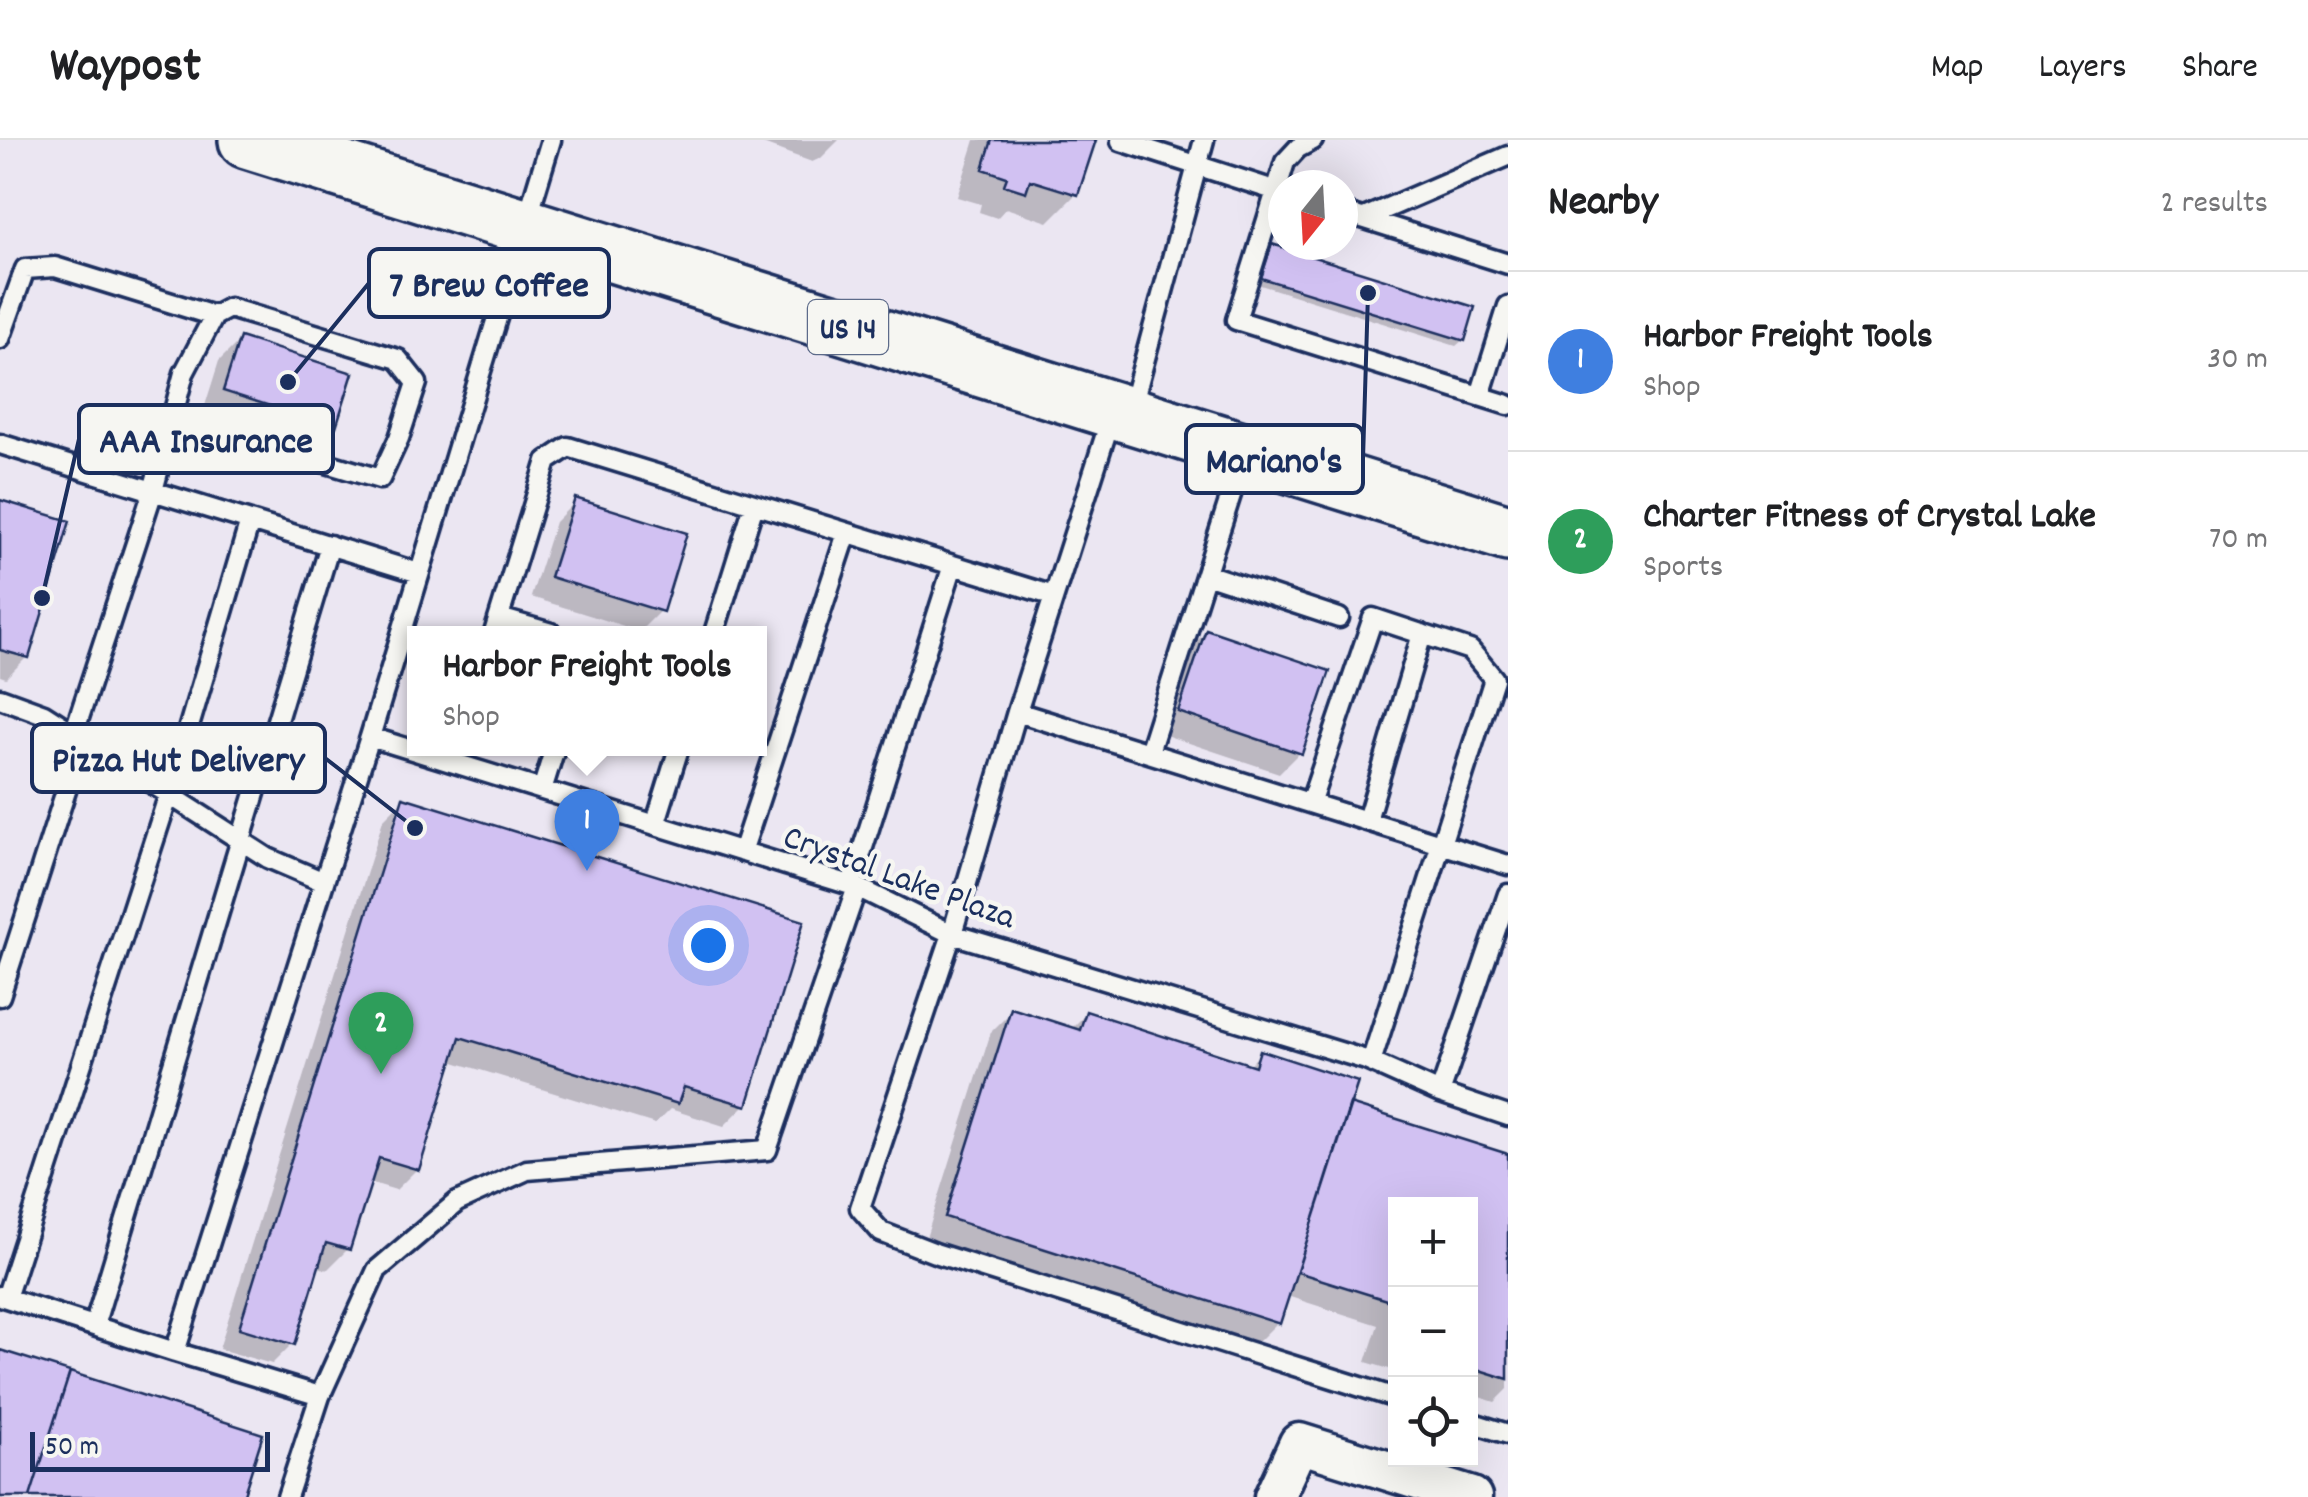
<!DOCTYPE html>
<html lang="en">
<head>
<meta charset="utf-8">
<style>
  body { margin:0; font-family:Dekko,sans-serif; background:#f6f6f6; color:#202124 }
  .controls { position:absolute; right:30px; bottom:30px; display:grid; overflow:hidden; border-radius:0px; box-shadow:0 10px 40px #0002 }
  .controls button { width:90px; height:90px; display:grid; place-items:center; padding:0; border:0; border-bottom:2px solid #e0e0e0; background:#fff; color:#202124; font:50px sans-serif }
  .compass { position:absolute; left:1268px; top:30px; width:90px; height:90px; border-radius:50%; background:#fff; box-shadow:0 10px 40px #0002; rotate:198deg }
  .scale { position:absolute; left:30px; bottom:25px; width:240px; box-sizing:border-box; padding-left:10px; border:5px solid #1b2f5e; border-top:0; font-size:28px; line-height:35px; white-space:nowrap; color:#1b2f5e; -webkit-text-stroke:8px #f6f6f2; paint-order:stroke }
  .you { position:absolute; left:708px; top:805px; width:35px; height:35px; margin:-25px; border:8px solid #fff; border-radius:50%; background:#1a73e8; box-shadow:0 0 0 15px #1a73e833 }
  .badge { display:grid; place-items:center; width:65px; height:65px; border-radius:50%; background:#0b8043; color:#fff; font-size:32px; font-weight:700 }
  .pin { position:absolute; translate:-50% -82px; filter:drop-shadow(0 2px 5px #0008) }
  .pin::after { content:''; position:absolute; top:52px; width:35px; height:30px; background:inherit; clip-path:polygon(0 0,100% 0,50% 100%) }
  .popup { position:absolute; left:407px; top:486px; width:360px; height:130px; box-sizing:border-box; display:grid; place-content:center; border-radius:0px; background:#fff; filter:drop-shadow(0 2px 8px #0005); font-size:32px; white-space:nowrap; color:#757577 }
  .popup b { font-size:38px; color:#202124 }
  .popup::after { content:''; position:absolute; left:50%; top:100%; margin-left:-20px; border:20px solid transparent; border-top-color:#fff }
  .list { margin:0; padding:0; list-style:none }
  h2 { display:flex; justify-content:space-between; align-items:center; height:130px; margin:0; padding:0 40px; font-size:42px }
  h2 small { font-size:32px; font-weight:400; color:#757577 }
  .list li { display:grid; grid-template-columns:65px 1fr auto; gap:30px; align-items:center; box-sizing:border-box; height:180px; padding:0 40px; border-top:2px solid #e0e0e0 }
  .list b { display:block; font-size:38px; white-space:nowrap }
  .list p { margin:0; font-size:32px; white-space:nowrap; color:#757577 }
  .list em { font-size:32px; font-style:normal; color:#757577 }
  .icon { flex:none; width:55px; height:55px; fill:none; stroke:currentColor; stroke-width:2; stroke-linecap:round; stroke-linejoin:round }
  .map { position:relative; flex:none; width:1508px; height:1357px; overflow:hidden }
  header { display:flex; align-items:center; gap:60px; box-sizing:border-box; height:140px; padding:0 50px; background:#fff; border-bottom:2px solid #e0e0e0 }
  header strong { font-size:48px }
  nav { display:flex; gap:55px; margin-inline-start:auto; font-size:35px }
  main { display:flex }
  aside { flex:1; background:#fff }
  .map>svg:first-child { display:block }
  .shadow { fill:#0003 }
  .building { fill:#d1c1f2; stroke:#1b2f5e; stroke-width:2.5 }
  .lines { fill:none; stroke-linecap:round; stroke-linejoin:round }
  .lane-casing { stroke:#1b2f5e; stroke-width:25 }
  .street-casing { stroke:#1b2f5e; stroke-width:45 }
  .primary-casing { stroke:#1b2f5e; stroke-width:62 }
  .lane { stroke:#f6f6f2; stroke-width:18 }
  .street { stroke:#f6f6f2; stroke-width:38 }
  .primary { stroke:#f6f6f2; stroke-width:55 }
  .labels { text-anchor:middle; stroke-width:9; stroke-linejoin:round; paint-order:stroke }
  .shield { fill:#f6f6f2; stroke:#5d6b8a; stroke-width:2.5 }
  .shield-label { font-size:32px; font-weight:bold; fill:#1b2f5e }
  .street-label { font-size:35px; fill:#1b2f5e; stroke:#f6f6f2 }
  .leader { fill:none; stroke:#1b2f5e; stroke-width:4 }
  .callout-dot { fill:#1b2f5e; stroke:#f6f6f2; stroke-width:4 }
  .callout { fill:#f6f6f2; stroke:#1b2f5e; stroke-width:4 }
  .callout-label { font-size:38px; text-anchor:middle; font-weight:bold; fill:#1b2f5e }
</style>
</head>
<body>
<header>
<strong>Waypost</strong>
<nav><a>Map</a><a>Layers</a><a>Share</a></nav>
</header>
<main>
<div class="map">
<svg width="1508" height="1357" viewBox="0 0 1508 1357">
  <rect width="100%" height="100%" fill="#ebe6f2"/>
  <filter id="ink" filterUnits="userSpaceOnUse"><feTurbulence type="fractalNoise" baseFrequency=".01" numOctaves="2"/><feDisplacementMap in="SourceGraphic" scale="20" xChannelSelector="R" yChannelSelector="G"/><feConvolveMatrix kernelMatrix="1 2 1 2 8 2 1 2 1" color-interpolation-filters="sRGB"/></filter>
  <g filter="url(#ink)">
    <path class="shadow" d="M752 0H839L821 18 812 22Z
      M975 0H1093L1076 54 1048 82 1006 68 997 78 979 72 981 64 957 57Z
      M1273 107 1463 200 1456 206 1257 144 1267 113Z
      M240 200 334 286 313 307 203 272 219 221Z
      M576 361 661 470 640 491 531 457 555 382Z
      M0 363 27 517 6 538 0 536Z
      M1206 492 1300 612 1279 633 1159 593 1185 513Z
      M404 659 745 965 724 986 670 969 655 984 451 921 417 1029 396 1050 369 1042 348 1109 327 1130 316 1126 292 1204 272 1224 219 1209 383 680Z
      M1012 871 1070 890 1087 873 1248 926 1261 913 1347 966 1508 1016V1249L1495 1262 1470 1254V1064H1396V1231L1366 1222 1378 1185 1287 1156 1278 1182 1257 1203 926 1098 991 892Z"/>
    <path class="building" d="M992 0H1096L1078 55 1030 40 1026 52 1004 45 1007 37 983 29Z
      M1272 104 1475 167 1465 201 1261 138Z
      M240 197 353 233 336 287 223 251Z
      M575 358 687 393 663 472 550 437Z
      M0 360 70 381 29 518 0 510Z
      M1206 489 1330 531 1302 614 1178 572Z
      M403 657 804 781 747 966 684 947 678 964 460 897 419 1030 379 1018 350 1110 326 1103 295 1205 239 1188Z
      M1011 868 1080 890 1086 871 1255 926 1260 910 1358 942 1280 1184 945 1077Z
      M1350 964 1508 1014V1239L1470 1227V1064H1396V1163L1297 1132Z
      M0 1210 70 1232 30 1357H0Z
      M70 1232 263 1294 243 1357H30Z"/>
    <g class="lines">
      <g class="lane-casing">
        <path id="lane" d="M1313 0 1298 8 1285 22 1236 180 1508 265
          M1121 1 1283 53
          M1343 72 1508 124
          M1364 78 1508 16
          M0 199 25 129 55 127 214 176
          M1480 256 1508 166
          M1131 270 1204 0
          M1112 275 1017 572 952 794 860 1068 881 1092 935 1113 1396 1258
          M0 304 419 433
          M1206 434 1339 478
          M499 478 551 493
          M494 493 547 321 568 307 1054 456
          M714 493 754 365
          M0 558 44 574 268 718 324 742
          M1017 572 1508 725
          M74 593 153 351 184 233 214 176 229 168 398 219 417 243 399 298 380 339 172 277
          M370 597 551 0
          M1149 612 1243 317
          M542 650 555 608
          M1311 661 1373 478 1470 510 1494 539 1371 922
          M1367 680 1422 494
          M655 685 679 608
          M742 712 847 393
          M851 745 953 425
          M0 856 83 598
          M1440 953 1508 754
          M0 1156 175 1212 370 597 857 747 952 794 1366 920 1440 953 1508 976
          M6 1158 169 654 250 381
          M94 1186 330 405
          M175 1212 320 1256
          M1470 1282 1508 1294
          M287 1357 320 1256 377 1130 457 1062 527 1030 767 1010 857 747"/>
      </g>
      <g class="street-casing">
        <path id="street" d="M1274 1357 1299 1303 1472 1357"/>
      </g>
      <g class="primary-casing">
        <path id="primary" d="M247 0 1508 393"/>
      </g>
      <use href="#lane" class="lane"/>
      <use href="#street" class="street"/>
      <use href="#primary" class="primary"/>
    </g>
  </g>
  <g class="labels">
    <rect class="shield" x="808" y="160" width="80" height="54" rx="8"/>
    <g class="shield-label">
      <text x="848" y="198">US 14</text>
    </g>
    <g class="street-label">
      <text transform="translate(900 735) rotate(20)" y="12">Crystal Lake Plaza</text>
    </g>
  </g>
  <path class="leader" d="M288 242L369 143M42 458L79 299M1368 153L1363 319M415 688L325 618"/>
  <g class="callout-dot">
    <circle cx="288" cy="242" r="10"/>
    <circle cx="42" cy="458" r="10"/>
    <circle cx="1368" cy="153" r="10"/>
    <circle cx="415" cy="688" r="10"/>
  </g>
  <g class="callout">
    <rect x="369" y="109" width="240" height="68" rx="10"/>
    <rect x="79" y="265" width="254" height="68" rx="10"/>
    <rect x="1186" y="285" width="177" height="68" rx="10"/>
    <rect x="32" y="584" width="293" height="68" rx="10"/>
  </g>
  <g class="callout-label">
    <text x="489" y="156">7 Brew Coffee</text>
    <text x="206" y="312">AAA Insurance</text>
    <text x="1274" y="332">Mariano's</text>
    <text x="178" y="631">Pizza Hut Delivery</text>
  </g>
</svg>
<div class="controls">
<button>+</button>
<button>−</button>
<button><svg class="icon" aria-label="locate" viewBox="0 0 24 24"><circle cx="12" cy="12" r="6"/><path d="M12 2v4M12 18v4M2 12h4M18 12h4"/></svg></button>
</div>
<svg class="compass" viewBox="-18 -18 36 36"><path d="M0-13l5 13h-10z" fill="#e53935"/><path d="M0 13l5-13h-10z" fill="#757577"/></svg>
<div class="scale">50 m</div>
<div class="you"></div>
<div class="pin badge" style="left:587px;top:731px;background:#3f7fe0">1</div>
<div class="popup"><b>Harbor Freight Tools</b>Shop</div>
<div class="pin badge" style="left:381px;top:934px;background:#2e9e5b">2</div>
</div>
<aside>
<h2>Nearby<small>2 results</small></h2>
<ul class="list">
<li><span class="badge" style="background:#3f7fe0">1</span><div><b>Harbor Freight Tools</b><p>Shop</p></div><em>30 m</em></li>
<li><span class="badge" style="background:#2e9e5b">2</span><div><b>Charter Fitness of Crystal Lake</b><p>Sports</p></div><em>70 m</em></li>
</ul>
</aside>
</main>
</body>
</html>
